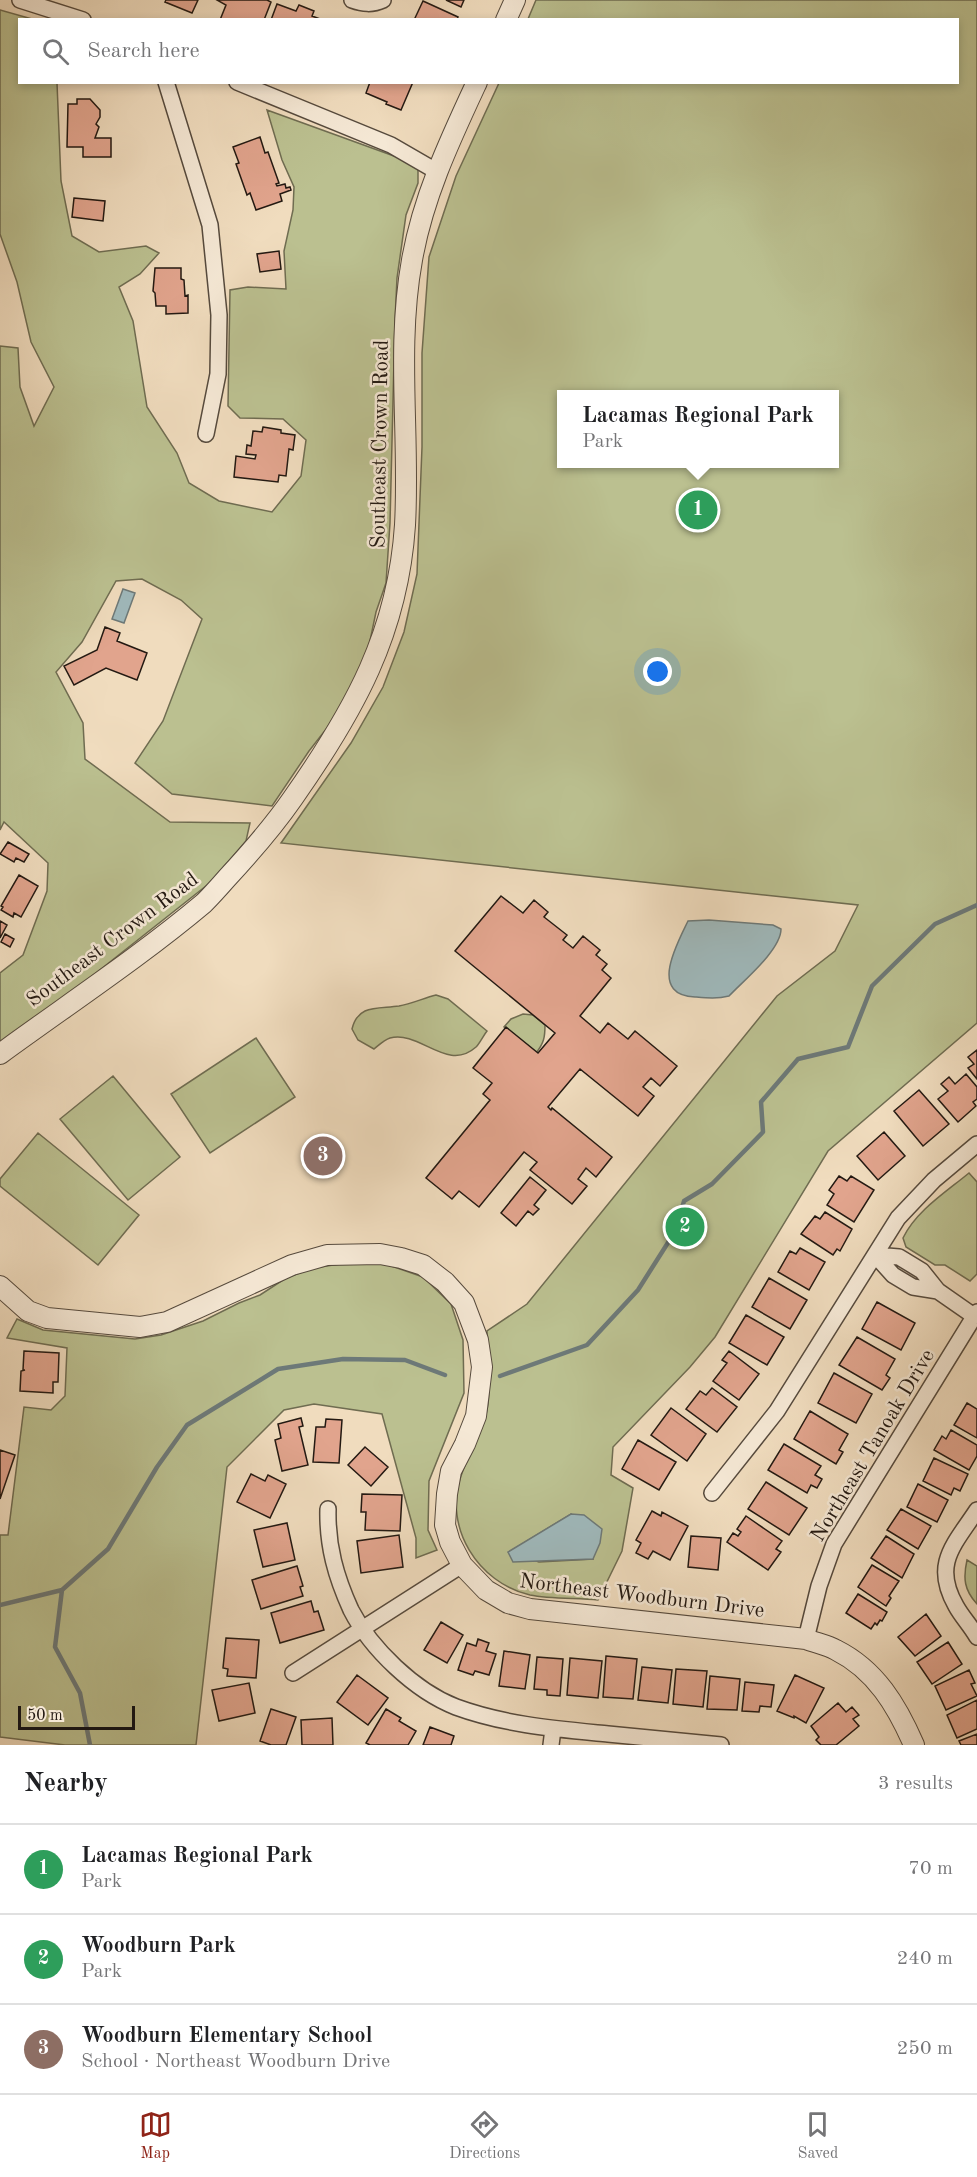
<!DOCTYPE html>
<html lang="en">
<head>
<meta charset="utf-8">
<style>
  body { margin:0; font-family:"Old Standard TT",serif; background:#f2f2f2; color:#202124 }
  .scale { position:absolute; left:18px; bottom:15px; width:117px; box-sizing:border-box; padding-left:6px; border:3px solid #231912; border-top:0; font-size:16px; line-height:21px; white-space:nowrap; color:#231912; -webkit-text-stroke:4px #f5e8d5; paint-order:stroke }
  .you { position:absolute; left:658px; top:672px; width:21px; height:21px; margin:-15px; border:4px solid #fff; border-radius:50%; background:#1a73e8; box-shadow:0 0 0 9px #1a73e833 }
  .badge { display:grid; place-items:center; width:39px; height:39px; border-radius:50%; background:#8f2418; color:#fff; font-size:20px; font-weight:700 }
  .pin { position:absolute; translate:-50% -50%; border:3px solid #fff; box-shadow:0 2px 6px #0006 }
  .popup { position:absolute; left:557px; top:390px; width:282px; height:78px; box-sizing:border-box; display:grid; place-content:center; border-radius:0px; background:#fff; filter:drop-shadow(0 2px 4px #0005); font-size:20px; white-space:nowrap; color:#757577 }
  .popup b { font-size:22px; color:#202124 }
  .popup::after { content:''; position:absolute; left:50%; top:100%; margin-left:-12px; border:12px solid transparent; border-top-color:#fff }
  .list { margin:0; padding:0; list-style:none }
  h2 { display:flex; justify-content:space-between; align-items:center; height:78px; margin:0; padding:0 24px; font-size:26px }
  h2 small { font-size:20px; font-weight:400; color:#757577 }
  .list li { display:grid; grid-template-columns:39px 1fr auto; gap:18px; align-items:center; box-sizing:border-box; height:90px; padding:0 24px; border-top:2px solid #e0e0e0 }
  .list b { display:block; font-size:22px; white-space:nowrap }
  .list p { margin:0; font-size:20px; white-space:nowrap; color:#757577 }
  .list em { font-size:20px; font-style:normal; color:#757577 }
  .icon { flex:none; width:33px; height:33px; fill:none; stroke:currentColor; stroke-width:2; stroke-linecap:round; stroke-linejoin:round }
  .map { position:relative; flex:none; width:977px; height:1745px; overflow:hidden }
  .search { position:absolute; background:#fff; box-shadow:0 3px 9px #0003; left:18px; right:18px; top:18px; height:66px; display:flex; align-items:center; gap:15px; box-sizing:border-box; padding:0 21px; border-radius:0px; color:#757577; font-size:22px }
  .sheet { height:348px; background:#fff }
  nav { display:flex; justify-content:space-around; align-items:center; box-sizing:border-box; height:84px; border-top:2px solid #e0e0e0; background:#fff; font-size:16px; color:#757577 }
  nav a { display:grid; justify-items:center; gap:3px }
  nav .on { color:#8f2418 }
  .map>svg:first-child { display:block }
  .green { fill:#bbc090; stroke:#6f6c51; stroke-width:1.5; fill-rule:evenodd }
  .water { fill:#9fb9bc; stroke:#6d7978; stroke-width:1.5 }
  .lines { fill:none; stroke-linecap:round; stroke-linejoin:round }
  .stream { stroke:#6d7978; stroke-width:4.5 }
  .building { fill:#e1a48d; stroke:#231912; stroke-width:1.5 }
  .minor-casing { stroke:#564a3d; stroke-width:18 }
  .tertiary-casing { stroke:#564a3d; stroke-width:22 }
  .minor { stroke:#f5e8d5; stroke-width:15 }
  .tertiary { stroke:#f5e8d5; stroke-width:20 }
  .labels { text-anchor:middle; stroke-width:5; stroke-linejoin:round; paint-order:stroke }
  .street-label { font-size:21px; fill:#231912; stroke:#f5e8d5 }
</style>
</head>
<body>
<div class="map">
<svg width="977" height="1745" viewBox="0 0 977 1745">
  <rect width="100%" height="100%" fill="#f0dcbe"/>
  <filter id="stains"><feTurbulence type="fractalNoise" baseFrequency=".00333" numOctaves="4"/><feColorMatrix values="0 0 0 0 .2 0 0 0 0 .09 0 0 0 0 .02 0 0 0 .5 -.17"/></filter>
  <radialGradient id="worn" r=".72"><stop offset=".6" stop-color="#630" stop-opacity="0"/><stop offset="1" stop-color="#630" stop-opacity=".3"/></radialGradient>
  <path class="green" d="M536 0H977V1023L828 1151 715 1337 690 1367 613 1447 611 1475 633 1488 622 1551 598 1600C577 1598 550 1599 530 1595 478 1583 443 1527 461 1476 469 1452 485 1429 488 1404 491 1380 487 1354 487 1331L527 1304 777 996 835 951 858 905 281 843 351 743 383 687 404 632 417 574 422 447V353L429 257 456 176 499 83 958 82V20L528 19ZM562 394H834V464H562ZM571 1514 593 1559 539 1562 509 1552Z
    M0 10 32 19 20 20V82L57 83 61 181 72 236 99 252 146 246 159 253 140 274 119 287 133 321 147 407 177 453 189 483 219 501 272 512 301 476 306 440 283 419 240 418 228 406 230 290 248 287 286 289 284 251 293 210 294 187 282 160 267 110 405 160 418 169V183L406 215 397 278 395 320 390 523 386 583 376 612 366 660 348 694 327 728 309 751 272 806 172 794 135 763 163 721 202 619 181 600 142 579 116 581 82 642 56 672 83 723 85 759 170 822 250 823 246 841 211 882 0 1049V973L23 955 47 891 48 863 4 822 0 830V346L18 348 20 387 34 426 54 387 31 342 17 282 0 234Z
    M436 995 448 999 487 1031C483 1036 480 1043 476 1047 447 1073 420 1030 390 1038 384 1040 379 1045 374 1049L358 1040 352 1029C358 1004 378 1009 399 1006 411 1004 424 998 436 995Z
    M523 1014 533 1015 545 1025C545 1037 544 1043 536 1053L504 1027 511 1019Z
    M256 1038 295 1097 210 1153 171 1094Z
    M113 1076 180 1157 128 1200 60 1119Z
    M38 1133 139 1215 98 1265 0 1186V1179Z
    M969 1173 977 1182V1274L970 1281 945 1265H935L906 1247 903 1238C916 1211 946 1192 969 1173Z
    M380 1262 423 1277 451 1304 463 1340 464 1393 429 1481 428 1530 437 1550 416 1558V1538L382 1414 314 1404 284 1410 227 1467 196 1745H65L0 1737V1535H8L24 1407 51 1410 65 1396 67 1348 7 1338 17 1319 43 1330 135 1339 161 1335 203 1321 239 1303 260 1295 286 1278 313 1268 347 1263Z
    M967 1560 977 1566V1604C964 1590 963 1578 967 1560Z"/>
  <path class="water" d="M123 589 135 593 124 623 112 619Z
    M709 920 773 925 781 929C781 950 743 981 729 996 717 999 707 998 695 997 648 995 677 944 688 921Z
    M571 1514 584 1515 602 1529 600 1543 593 1559 513 1562 508 1552Z"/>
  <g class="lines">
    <path class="stream" d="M500 1376 587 1345 638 1290 676 1230 684 1201 712 1184 763 1132 761 1102 798 1059 848 1047 872 986 935 924 977 905
      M62 1590 55 1647 80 1693 90 1745
      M0 1605 62 1590 108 1549 157 1467 187 1425 278 1369 343 1359 405 1360 445 1375"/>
  </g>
  <path class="building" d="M166 0H198L192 13 165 2Z
    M217 0H267L271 2 264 20H220L226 5Z
    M446 0H464L461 7Z
    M423 1 458 17 457 20H417L415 18Z
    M277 4 296 11 299 5 314 11 312 16 320 19 271 20Z
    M370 82H413L401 110 386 104 387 102 366 93Z
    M77 99H90L100 110V117L96 124 99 127 95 138H111V157H83V147H67L68 104H77Z
    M260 137 265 153 268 152 279 183 276 184 277 186 285 184 286 188 290 187 291 190 280 194 282 201 256 210 250 193 247 195 236 164 239 163 233 147Z
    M74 198 105 201 103 221 72 217Z
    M279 251 281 269 260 272 257 254Z
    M155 268H181V279L184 280 185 296 188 295V313L166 314V306H156L155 293 153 291Z
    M263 427 281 430V433L295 435 293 450 289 449 286 476 279 475 278 482 234 477 236 456 255 459 256 455 246 454 247 445 251 446 253 431 262 432Z
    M105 627 120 633 117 641 147 653 137 680 106 668 74 685 64 666 97 650Z
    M8 842 29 854 24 862 16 858 14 862 0 854Z
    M19 875 38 886 21 917 14 913 13 917 1 910 3 907 1 906Z
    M501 896 523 913 534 900 548 912 544 917 567 935 563 940 573 948 583 936 600 950 596 955 607 964 602 970 611 978 580 1016 600 1033 608 1023 628 1039 635 1031 677 1066 660 1086 651 1078 643 1087 654 1096 638 1116 580 1069 548 1107 551 1110 552 1108 612 1157 596 1177 586 1168 578 1179 587 1186 572 1204 530 1170 537 1162 524 1152 479 1207 459 1191 452 1199 426 1178 490 1100 483 1094 492 1083 473 1068 506 1027 538 1053 555 1033 455 951Z
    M0 921 7 925 0 938Z
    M5 934 14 939 10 947 1 942Z
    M977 1050V1079L968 1068 974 1064 968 1057Z
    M966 1074 977 1087V1099L973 1102 976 1106 958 1122 938 1099 948 1091 941 1084 949 1077 955 1084Z
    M919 1090 949 1124 923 1146 894 1111Z
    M884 1132 905 1156 878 1180 857 1156Z
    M839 1176 847 1181 851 1176 874 1190 854 1222 827 1205 834 1194 829 1190Z
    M530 1177 546 1190 534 1205 539 1209 533 1215 528 1211 516 1226 501 1213Z
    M825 1212 852 1229 840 1251 837 1249 833 1255 801 1234 815 1216 820 1219Z
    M800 1248 825 1262 809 1290 778 1272 790 1251 796 1254Z
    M769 1278 807 1300 790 1329 752 1307Z
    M877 1302 915 1323 901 1350 862 1329Z
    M746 1315 784 1337 767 1365 729 1343Z
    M857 1337 895 1359 886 1375 890 1378 882 1390 839 1365Z
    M24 1351 59 1353 58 1382H53V1393L20 1391 21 1371 25 1370H23Z
    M729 1351 759 1374 739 1400 713 1381 727 1363 722 1360Z
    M834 1373 872 1394 856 1423 818 1403Z
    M712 1388 737 1407 717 1432 686 1409 700 1391 706 1395Z
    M967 1403 977 1409V1438L954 1425Z
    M671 1408 706 1434 687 1461 651 1435Z
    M810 1411 848 1434 839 1450 843 1452 836 1464 794 1439Z
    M301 1418 303 1426 299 1427 308 1465 282 1471 275 1440 281 1438 278 1424Z
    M326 1419 342 1420 339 1463 313 1462 316 1427H325Z
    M951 1430 977 1445V1456L969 1470 934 1450 942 1436 946 1439Z
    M638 1440 676 1462 659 1490 622 1469Z
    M784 1444 821 1466 815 1475 822 1479 817 1488 811 1485 807 1493 768 1470Z
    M365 1447 388 1467 371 1486 348 1465Z
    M0 1450 15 1455 0 1499Z
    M934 1458 968 1474 960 1491 954 1488 951 1495 923 1481Z
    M251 1474 265 1481 268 1475 286 1484 270 1518 237 1502Z
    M766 1482 807 1508 789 1535 748 1509Z
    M918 1484 948 1500 937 1522 907 1507Z
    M362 1494 402 1495 400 1531 365 1530 366 1512H361Z
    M901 1509 931 1526 918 1549 887 1530Z
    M652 1511 661 1516 662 1512 688 1526 670 1560 653 1551 648 1559 636 1553 641 1543 636 1540Z
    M746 1516 782 1541 776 1549 781 1552 768 1570 727 1542 733 1533 738 1536 741 1532 737 1529Z
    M287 1523 295 1560 263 1567 254 1530Z
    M399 1535 403 1567 361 1573 357 1541Z
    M691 1536 721 1538 718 1570 688 1567Z
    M886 1536 914 1554 902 1578 871 1558Z
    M872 1565 899 1581 889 1596 891 1598 886 1606 858 1587Z
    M297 1566 303 1586 300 1587 303 1596 261 1609 252 1580Z
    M858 1594 887 1612 882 1621 880 1620 877 1625 875 1623 871 1629 846 1613Z
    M311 1601 314 1612 318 1611 324 1630 280 1643 271 1613Z
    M926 1614 941 1636 915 1656 898 1637Z
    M441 1622 463 1635 447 1663 424 1650Z
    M226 1638 259 1640 256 1678 227 1676 228 1669 223 1668Z
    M478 1639 489 1643 486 1651 496 1654 489 1675 475 1671 473 1675 458 1670 467 1643 476 1646Z
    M948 1642 962 1664 932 1684 917 1662Z
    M504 1651 530 1655 525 1689 499 1686Z
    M606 1656 637 1659 633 1699 603 1697Z
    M537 1657 563 1659 560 1696 547 1695V1690L534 1689Z
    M570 1658 602 1661 598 1698 567 1695Z
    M642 1667 672 1670 668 1703 638 1700Z
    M676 1669 707 1671 703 1707 673 1704Z
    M969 1670 975 1683 971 1684 977 1696 946 1710 935 1686Z
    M357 1675 388 1698 368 1725 337 1702Z
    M795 1675 824 1688 806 1723 794 1716V1718L777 1711Z
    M710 1676 740 1679 737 1710 707 1709Z
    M745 1682 774 1685 771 1707 760 1706 759 1712 742 1711Z
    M249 1683 255 1713 219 1721 212 1690Z
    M977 1700V1729L957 1738 947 1715Z
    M838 1703 846 1712 852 1707 859 1715 853 1719 859 1726 836 1745H821L816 1740 819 1737 811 1726Z
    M271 1709 296 1717 286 1745H271L260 1741Z
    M386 1709 401 1718 399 1721 416 1731 408 1745H370L366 1743Z
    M332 1718 333 1745H302L301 1720Z
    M430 1727 454 1736 451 1745H423Z
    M977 1734V1745H961L959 1741Z"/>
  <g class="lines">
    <g class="minor-casing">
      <path id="minor" d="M20 0 83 20
        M352 0C363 4 372 5 383 0
        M166 82 210 225 219 315 218 374 206 434
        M237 82 391 145 436 171
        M875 1255 899 1257 922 1271 938 1291 974 1316
        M875 1255 893 1275 913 1287 938 1291
        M712 1493 777 1411 898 1218 934 1180 977 1144
        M328 1509C327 1546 336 1577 351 1610 371 1649 415 1691 456 1707 505 1725 557 1729 608 1734 646 1738 683 1741 721 1745
        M977 1510C954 1545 932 1564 956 1606 962 1617 971 1626 977 1637
        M806 1639 819 1586 834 1544 977 1312
        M293 1673 462 1565
        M551 1745 553 1729"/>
    </g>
    <g class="tertiary-casing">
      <path id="tertiary" d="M506 20 515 0
        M0 1054C67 1005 141 956 204 903 212 895 220 886 227 878 251 852 273 827 293 798 354 711 398 633 405 525 410 437 396 348 412 260 423 197 450 140 477 82
        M0 1286 28 1311 47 1318 140 1327 167 1322 292 1265 327 1255 380 1254 401 1258 423 1265 445 1282 464 1303 478 1340 482 1367 476 1416 465 1444 451 1471 447 1494 445 1525 450 1542 462 1565 486 1590 508 1603 530 1609 806 1639C816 1643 827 1645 836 1650 876 1670 897 1706 914 1745"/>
    </g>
    <use href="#minor" class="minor"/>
    <use href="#tertiary" class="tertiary"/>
  </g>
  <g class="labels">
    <g class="street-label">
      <text transform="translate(379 444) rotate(-89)" y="7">Southeast Crown Road</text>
      <text transform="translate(112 939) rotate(-37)" y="7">Southeast Crown Road</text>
      <text transform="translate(872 1445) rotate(-59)" y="7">Northeast Tanoak Drive</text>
      <text transform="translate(642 1595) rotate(7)" y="7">Northeast Woodburn Drive</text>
    </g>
  </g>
  <rect width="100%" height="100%" filter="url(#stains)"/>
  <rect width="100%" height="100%" fill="url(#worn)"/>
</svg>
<div class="scale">50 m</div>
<div class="you"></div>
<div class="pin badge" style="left:698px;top:510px;background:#2e9e5b">1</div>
<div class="popup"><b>Lacamas Regional Park</b>Park</div>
<div class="pin badge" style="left:685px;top:1227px;background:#2e9e5b">2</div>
<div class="pin badge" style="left:323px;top:1156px;background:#8d6e63">3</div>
<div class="search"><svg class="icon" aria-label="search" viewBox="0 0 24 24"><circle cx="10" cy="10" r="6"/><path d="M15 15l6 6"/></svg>Search here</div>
</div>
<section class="sheet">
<h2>Nearby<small>3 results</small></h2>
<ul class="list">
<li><span class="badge" style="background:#2e9e5b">1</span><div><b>Lacamas Regional Park</b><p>Park</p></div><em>70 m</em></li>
<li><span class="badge" style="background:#2e9e5b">2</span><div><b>Woodburn Park</b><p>Park</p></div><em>240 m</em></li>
<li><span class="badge" style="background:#8d6e63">3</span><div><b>Woodburn Elementary School</b><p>School · Northeast Woodburn Drive</p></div><em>250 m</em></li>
</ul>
</section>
<nav>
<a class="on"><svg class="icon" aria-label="map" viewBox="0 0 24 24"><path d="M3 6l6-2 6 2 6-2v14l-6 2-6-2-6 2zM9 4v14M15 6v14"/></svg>Map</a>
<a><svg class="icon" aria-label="directions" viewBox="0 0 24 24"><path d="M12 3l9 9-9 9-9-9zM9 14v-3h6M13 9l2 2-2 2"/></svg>Directions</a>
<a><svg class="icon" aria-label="saved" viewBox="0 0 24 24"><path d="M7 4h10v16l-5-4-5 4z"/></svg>Saved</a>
</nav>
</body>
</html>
